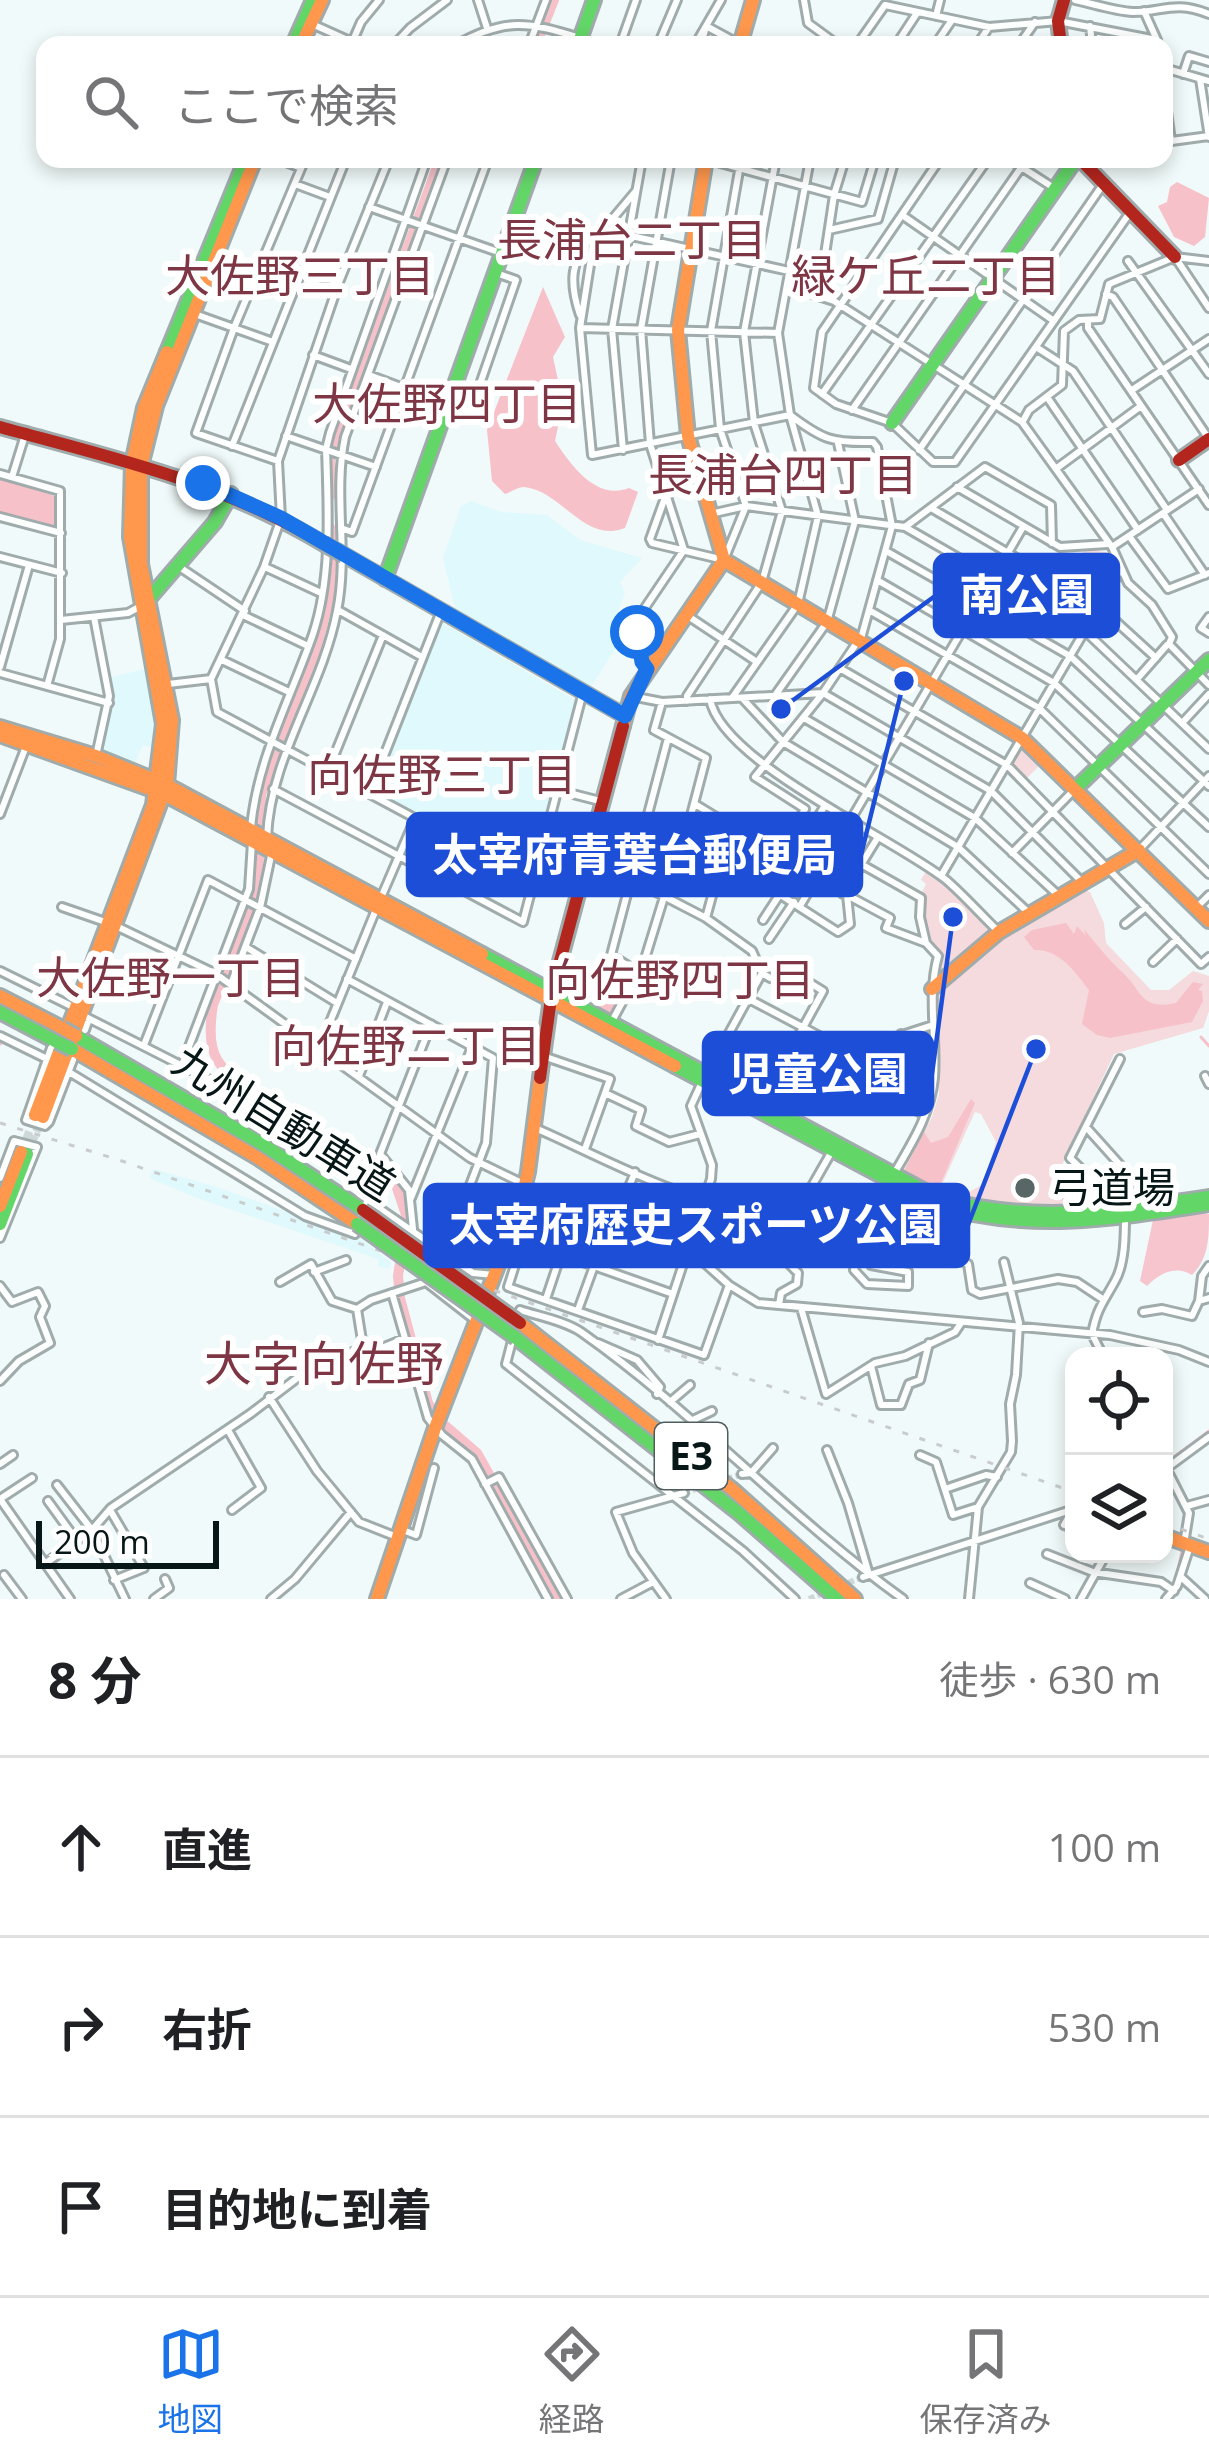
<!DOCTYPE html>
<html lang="ja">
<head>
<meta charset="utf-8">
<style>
  body { margin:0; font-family:"Open Sans","Noto Sans JP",sans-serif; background:#f2f2f2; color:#202124 }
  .controls { position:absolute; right:36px; bottom:36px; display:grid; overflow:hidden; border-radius:24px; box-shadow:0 6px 18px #0003 }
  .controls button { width:108px; height:108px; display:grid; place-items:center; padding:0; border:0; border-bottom:3px solid #e0e0e0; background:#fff; color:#202124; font:60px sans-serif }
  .scale { position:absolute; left:36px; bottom:30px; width:183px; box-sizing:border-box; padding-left:12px; border:6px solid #071617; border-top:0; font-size:33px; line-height:42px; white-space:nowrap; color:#071617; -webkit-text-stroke:9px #fff; paint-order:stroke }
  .stop { position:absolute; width:36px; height:36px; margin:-27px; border:9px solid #1a73e8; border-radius:50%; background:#fff }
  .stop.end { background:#1a73e8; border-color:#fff; box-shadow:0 3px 12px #0008 }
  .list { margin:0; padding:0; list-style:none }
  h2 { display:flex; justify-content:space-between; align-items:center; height:156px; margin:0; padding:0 48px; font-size:51px }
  h2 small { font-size:39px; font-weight:400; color:#757577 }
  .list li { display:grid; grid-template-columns:78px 1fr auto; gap:36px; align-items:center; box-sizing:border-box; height:180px; padding:0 48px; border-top:3px solid #e0e0e0 }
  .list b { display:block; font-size:45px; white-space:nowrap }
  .list em { font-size:39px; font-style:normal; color:#757577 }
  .icon { flex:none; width:66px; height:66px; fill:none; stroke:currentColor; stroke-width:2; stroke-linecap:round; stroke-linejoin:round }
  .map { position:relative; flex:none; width:1209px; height:1599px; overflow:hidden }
  .search { position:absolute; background:#fff; box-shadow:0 6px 18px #0003; left:36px; right:36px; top:36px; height:132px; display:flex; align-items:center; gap:30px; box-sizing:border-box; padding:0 42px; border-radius:24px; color:#757577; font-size:45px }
  .sheet { height:696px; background:#fff }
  nav { display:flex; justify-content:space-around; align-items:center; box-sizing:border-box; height:168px; border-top:3px solid #e0e0e0; background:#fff; font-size:33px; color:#757577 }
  nav a { display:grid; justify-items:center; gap:6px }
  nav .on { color:#1a73e8 }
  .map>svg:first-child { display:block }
  .built { fill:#dff9fc }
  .green { fill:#f5dade }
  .forest { fill:#f7c5ce }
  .water { fill:#f7c1c9 }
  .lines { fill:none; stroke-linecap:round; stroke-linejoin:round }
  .stream { stroke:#f7c1c9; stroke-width:3 }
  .river { stroke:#f7c1c9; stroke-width:10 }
  .street-tunnel { stroke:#ced8d8; stroke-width:6; stroke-dasharray:6 3; stroke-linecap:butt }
  .secondary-tunnel { stroke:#ced8d8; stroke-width:8; stroke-dasharray:8 4; stroke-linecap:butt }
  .street-casing { stroke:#a0abac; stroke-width:12 }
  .fast-casing { stroke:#a0abac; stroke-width:18 }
  .slow-casing { stroke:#a0abac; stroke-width:18 }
  .jam-casing { stroke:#a0abac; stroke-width:18 }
  .street { stroke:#fdfefe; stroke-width:6 }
  .fast { stroke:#63d668; stroke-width:12 }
  .slow { stroke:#ff974d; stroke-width:12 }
  .jam { stroke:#b3261e; stroke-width:12 }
  .rail { stroke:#c9cccd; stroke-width:3; stroke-dasharray:6 12; stroke-linecap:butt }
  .fast-bridge-casing { stroke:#a0abac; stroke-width:18; stroke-linecap:butt }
  .slow-bridge-casing { stroke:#a0abac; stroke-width:18; stroke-linecap:butt }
  .jam-bridge-casing { stroke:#a0abac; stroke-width:18; stroke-linecap:butt }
  .fast-bridge { stroke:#63d668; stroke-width:12 }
  .slow-bridge { stroke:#ff974d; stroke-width:12 }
  .jam-bridge { stroke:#b3261e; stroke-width:12 }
  .route { stroke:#1a73e8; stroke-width:15 }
  .poi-dot { fill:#596666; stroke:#fff; stroke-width:4.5 }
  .labels { text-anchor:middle; stroke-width:12; stroke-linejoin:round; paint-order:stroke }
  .shield { fill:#fff; stroke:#515c5d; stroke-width:3 }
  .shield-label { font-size:39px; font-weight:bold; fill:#071617 }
  .street-label { font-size:42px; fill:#071617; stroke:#fff }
  .poi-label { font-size:42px; fill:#071617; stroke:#fff; text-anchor:start }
  .neighbourhood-label { font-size:45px; fill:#7e3644; stroke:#fff }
  .quarter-label { font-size:48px; fill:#7e3644; stroke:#fff }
  .leader { fill:none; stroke:#1d4ed8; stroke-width:4.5 }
  .callout-dot { fill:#1d4ed8; stroke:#fff; stroke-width:4.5 }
  .callout { fill:#1d4ed8; stroke:#1d4ed8; stroke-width:4.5 }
  .callout-label { font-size:45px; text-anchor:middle; font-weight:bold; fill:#fff }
</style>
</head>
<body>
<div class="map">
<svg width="1209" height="1599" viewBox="0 0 1209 1599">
  <rect width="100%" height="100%" fill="#f1fafa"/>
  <path class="built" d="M471 501 502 512 547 515 580 540 642 558 620 582 625 593 618 611 632 622 591 687 455 608 443 558 461 506Z
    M441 622 575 700 531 873 374 791Z
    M150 668 157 697 156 749 143 745 134 764 101 750 111 708V677Z
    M153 1169 214 1186 360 1238 391 1263 389 1269 378 1266V1259L197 1198 149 1178Z"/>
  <path class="green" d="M1085 549 1112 553 1097 577 1108 584 1104 591 1073 572Z
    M1025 745 1042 763 1025 780 1011 764 1019 747Z
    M926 871 942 880 996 932 938 982 944 955C924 940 921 923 927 898L921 894 926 884 921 880Z
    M1083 890 1090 892 1104 923 1106 943 1151 990H1169L1193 971 1209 976V1011L1203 1028 1114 1054 1061 1167 1068 1184 1094 1207C1049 1212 1006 1215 963 1200L967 1193 982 1185 996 1142 981 1114 975 1112 939 1191 901 1174 932 1117 939 1094 937 992 999 936Z"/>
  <path class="forest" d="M1201 1213 1209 1214C1209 1238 1209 1258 1192 1275 1175 1265 1160 1273 1147 1286L1140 1281 1153 1220Z"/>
  <path class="water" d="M1177 182 1209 198 1205 237 1194 246 1174 237 1158 206 1167 202 1170 187Z
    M543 287 565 337 553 357 563 403 555 441C571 465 596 501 629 488L638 492 625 528C584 544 561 490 524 487 518 487 511 492 505 494L492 481 487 430Z
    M0 478 58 497 59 527 0 513Z
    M1066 923 1074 934 1077 926 1086 936 1084 929C1097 945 1108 959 1123 973 1142 990 1140 1011 1176 1003L1193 982 1203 984 1198 990 1202 991 1203 1001 1192 1022 1110 1038 1097 1035 1082 1024 1089 990C1075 971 1058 948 1034 950L1024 937 1032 930Z
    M610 960 633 972 610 1015 596 1008Z
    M971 1099 975 1103 938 1190 903 1173 924 1132 931 1143 948 1137Z"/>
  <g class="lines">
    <path class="stream" d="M1201 1037 1209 1046
      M0 1044 3 1042
      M1167 1462 1209 1431
      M1164 1472 1187 1519
      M1175 1584 1183 1546"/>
    <path class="river" d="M536 45 554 0
      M330 496V459L440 159
      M330 527 334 555 329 600 316 650 261 795 258 887 213 1005C210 1023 208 1046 218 1061 242 1099 344 1150 387 1171L395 1182 407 1218 398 1276 400 1298 428 1403 441 1422 477 1453 559 1599"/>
    <path class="street-tunnel" d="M684 1493 742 1474
      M840 1586 863 1577
      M809 1599 828 1591"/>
    <path class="secondary-tunnel" d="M22 1150 34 1119
      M27 1154 42 1119"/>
    <g class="street-casing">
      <path id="street" d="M478 0 487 28
        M804 0 808 23 838 45
        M1075 0C1094 4 1114 11 1133 12 1163 12 1174 0 1209 14
        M1144 11 1157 40
        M936 16 940 0
        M312 24 352 42
        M1090 26 1092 45
        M351 45 361 22 379 0
        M394 45 410 28 447 0
        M456 45C505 17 529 22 580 38
        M529 45 546 0
        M620 45 636 0
        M658 45 677 0
        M695 45 721 0
        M701 45 706 26 741 45
        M857 45 885 5 989 27 1058 21 1157 40 1158 45
        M896 45 917 13
        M935 45 952 20
        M977 45 989 27
        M1019 45 1035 22
        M1164 68 1209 81
        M1183 74 1189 56 1209 62
        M1200 79 1209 137
        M1164 89 1171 141
        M1164 142 1209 136
        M278 159 301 168
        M389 159 339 282 278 461 281 518 264 567 211 679 217 712 532 881
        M706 159 862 202 875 159
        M845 159 834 195 824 261 789 271 600 229 595 233 580 328 592 455 790 415C823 440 832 443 873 442L877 447 892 526 862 635 823 693 755 777 805 809 762 883 838 932 850 924 847 895
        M940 159 822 332 814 388 836 404 892 423 933 462H955L1131 211
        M1009 159 1054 188
        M295 184 330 197
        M369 207 501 253
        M902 215 1054 321
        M604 229 636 191
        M829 230 878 219 895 159
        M1175 257 1209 308
        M1128 261 1209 374
        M302 271 339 282
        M812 294 834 301 1022 422 1112 547 1128 583 1152 605 1172 637 1169 644 1209 685
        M1106 294 1113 297 1209 439
        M192 313 273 342
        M580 315C569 283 570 259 594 234
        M1088 320V328L1209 505
        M580 328 778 333
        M1036 347 1073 371 1167 510
        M313 355 351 369
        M369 375 470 413 516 280 496 273
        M1132 390 1209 339
        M822 394 988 159
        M1047 397 1138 530
        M852 410 1027 159
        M1023 421 1029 410 1062 385 1064 331 1079 320 1100 319 1109 284 1175 257 1209 261
        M286 436 376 467
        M232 446 346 159
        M623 450 612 329 642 159
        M919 450 1104 183
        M278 461 196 433 234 328 305 159
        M1057 468 1141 406
        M0 474 60 491V639L47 686
        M12 477 25 435
        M957 487 1060 547 1108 544
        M667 492 650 539 652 543 724 560 746 506 720 429 711 331 741 159
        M931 508 1099 606 1156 658
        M1163 513 1205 575
        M710 514 746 506 905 527 1085 631 1209 749
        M0 517 61 533
        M905 527 985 467 1051 505 1052 543
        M341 528 352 532 488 159
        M1129 536 1168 589 1209 573
        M1112 547 1199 489
        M886 551 1070 656 1209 786
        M0 557 62 573
        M178 566 245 611
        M265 567 321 593
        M877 580 1054 683 1209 827
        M338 610 422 657
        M869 610 1039 708 1209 874
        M243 615 308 646
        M688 616 757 662
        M94 617 109 696 96 756
        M1209 617 1201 628 1209 633
        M61 620 128 613 141 606
        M222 660 289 692
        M0 667 29 565
        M647 669 642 662 636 621 684 550 650 444 641 329 671 159
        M841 669 1007 765 1201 964 1209 957
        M0 673 109 703
        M1138 678 1167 645
        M168 684 211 679
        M776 694 827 622 855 521 838 443
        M631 696 662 702 823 693 991 791 1084 884
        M732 698 798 604 818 516 790 415 778 333 810 159
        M710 699C721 762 893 838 945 879 964 895 981 915 999 932
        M743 699 783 742 958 847 1031 915
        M687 701V696L762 582 782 511 754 423 744 332 776 159
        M662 702 654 730 706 758 669 899
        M804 718 975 818 1059 896
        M1183 722 1209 694
        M6 740 38 751
        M328 771 383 635
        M273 789 523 922 583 692
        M557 790 604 802
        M369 794 441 611
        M695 804 731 826 706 918
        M825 805 791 865 890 918 886 928 926 943 938 956C927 996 937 1038 934 1078 930 1121 904 1154 885 1190L888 1198 920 1217 931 1241 949 1256 968 1264 972 1290 980 1294 1058 1279 1077 1282 1101 1298
        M0 814 25 749
        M750 826 782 847
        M251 828C257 759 291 698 313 634 332 577 328 508 326 449L330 433 427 159
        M546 835 706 918 752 951 762 973 770 978 810 983 823 991 783 1064 729 1036
        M267 838C270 756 322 690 337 611 349 553 333 495 345 437L447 159
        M751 849 773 862
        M1139 850 1209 776
        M1012 853 1075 789
        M861 864 921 898 920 917 926 943
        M719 872 741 881
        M941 876 1121 569
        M843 894 878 837
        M380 900 414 821
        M800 906 1023 527
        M62 907 114 925 216 974 470 1158 534 1189 616 1220 699 1258 729 1285 758 1303 1110 1335 1179 1350 1209 1362
        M1196 908 1209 895
        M763 920 780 894
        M1125 924 1146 907
        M769 939 794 902
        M246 947 337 1003
        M1153 962 1177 939
        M0 971 77 1009
        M638 972 611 955 668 738
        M347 979 493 1058 486 1143 445 1251
        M231 984 260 908 272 851
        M749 999 825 1039
        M611 1023 644 962 664 897
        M85 1030 89 1019
        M0 1036 47 1059
        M144 1045 208 880 356 959
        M51 1048 26 1120 45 1126 49 1122 73 1060
        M319 1049 377 907
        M543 1056 610 1079 585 1149
        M182 1065 249 889 252 842
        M69 1072 305 1216 355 1234 372 1188 339 1157 220 1085 82 1015
        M706 1075 762 973
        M359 1076 387 1002
        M1205 1076 1209 1084
        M605 1093 641 1110 636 1126 669 1142 700 1134
        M898 1100 901 1034
        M925 1115 866 1084 868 1046 933 1025
        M1086 1127 1121 1166 1136 1207
        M535 1128C590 1151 700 1213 757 1206L770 1231V1244L798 1273 797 1284 781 1293 779 1305
        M832 1151 812 1186C833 1205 830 1243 857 1258L854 1270 867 1284 908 1286V1272L871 1265 866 1252
        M0 1178 14 1141 37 1147 0 1238
        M824 1197 848 1194 897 1222 903 1247
        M411 1198 472 1047
        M860 1201 875 1249
        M370 1202 473 1273 494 1275
        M1116 1211 1109 1196 1070 1158 1120 1059
        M616 1219 635 1172
        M768 1227 795 1217H828
        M413 1229 409 1190 380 1154 431 1024
        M510 1238 522 1243 508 1287 704 1355 729 1285
        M563 1255 673 1294
        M699 1258 723 1240 738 1222
        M857 1258 875 1249 931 1241
        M314 1272 346 1260
        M280 1282 311 1264 332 1301 357 1309 364 1353
        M0 1286 12 1302 38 1292 45 1306 40 1317 50 1343 19 1361 0 1381
        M392 1293 428 1418 442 1435 472 1459 548 1599
        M546 1299 577 1206
        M1199 1301 1202 1276 1209 1266
        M801 1308 826 1394 875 1363 905 1356 955 1332 961 1323
        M357 1309 371 1300 426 1282 476 1321
        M578 1310 594 1266
        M1143 1312 1162 1309 1192 1316 1199 1301 1209 1298
        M658 1340 711 1179 712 1165 691 1106 702 1082
        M598 1343 637 1360 660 1387 657 1394
        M1103 1356 1092 1334C1097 1308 1103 1303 1115 1281 1125 1264 1125 1234 1125 1214
        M871 1366 881 1405H901L909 1384 920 1380 929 1343
        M269 1397 317 1471 359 1522 397 1537
        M670 1402 690 1385
        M693 1420 712 1411
        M228 1430 261 1488 232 1510
        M827 1450 848 1503 868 1571
        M920 1455 936 1462 953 1515 978 1507
        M0 1464 13 1455
        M1164 1464 1189 1513 1184 1544
        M1167 1468 1209 1437
        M742 1474 751 1473 773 1448
        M485 1484 499 1477 567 1599
        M57 1485 92 1530 125 1599
        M945 1489 986 1475 997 1477
        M0 1499 70 1599
        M0 1499 32 1478
        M48 1501 77 1541
        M1187 1506 1209 1500
        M110 1510 144 1568 114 1580
        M1072 1511 1064 1525 1074 1528
        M400 1529 416 1535 434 1468
        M1047 1554 1093 1572 1161 1582 1174 1591
        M46 1563 92 1530 111 1508 250 1414 309 1369 355 1351 369 1353 404 1339
        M4 1575 22 1599
        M863 1577 1074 1509
        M1181 1577 1205 1599
        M1030 1583 1065 1599
        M154 1599 169 1588 165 1579
        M271 1599 295 1579 351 1512
        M621 1599 653 1582
        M666 1599 633 1553 616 1512 684 1493
        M795 1599 743 1551 506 1364 520 1310C538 1316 565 1321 581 1332 695 1412 790 1518 903 1599
        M969 1599 978 1507 1011 1452 1012 1441 1010 1404 1016 1375 1019 1323 1004 1262
        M1081 1599 1106 1554
        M1166 1599 1177 1586 1190 1546"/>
    </g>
    <g class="fast-casing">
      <path id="fast" d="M293 45 313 0
        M578 45 594 0
        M167 352 246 159
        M892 423 1076 159
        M344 555 625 716
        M385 579 536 159
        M147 601 215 522 231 494
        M1075 789 1209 660
        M482 954 938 1198C1030 1224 1116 1211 1209 1197
        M0 1012 57 1042
        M76 1036 262 1144 363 1210
        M675 1066 936 1205C1033 1233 1112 1219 1209 1204
        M0 1224 27 1154
        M516 1338 740 1514 837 1599"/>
    </g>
    <g class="slow-casing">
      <path id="slow" d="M301 45 322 0
        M740 45 753 0
        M724 560 1022 738 1209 921
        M623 726 631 696 724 560 688 436 678 330 706 159
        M0 727 96 756 167 785 482 954
        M0 735 164 794 675 1066
        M932 989 999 932 1139 850
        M0 996 62 1028
        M72 1049 258 1158 357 1224
        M35 1115 153 805 163 724 130 537 132 464 144 408 167 352
        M43 1117 167 785 172 720 141 564V466L156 406 255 159
        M0 1206 21 1152
        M520 1323 732 1489 855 1599
        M1164 1536 1209 1552
        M377 1599 435 1428 518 1214 528 1172 540 1078"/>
    </g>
    <g class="jam-casing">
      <path id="jam" d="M1061 45 1058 21 1064 0
        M1080 159 1175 257
        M0 427C116 459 219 481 324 544
        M1179 460 1209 439
        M540 1078 552 991 623 726"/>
    </g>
    <use href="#street" class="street"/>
    <use href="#fast" class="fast"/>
    <use href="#slow" class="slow"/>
    <use href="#jam" class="jam"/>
    <path class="rail" d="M0 1123 122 1161 1074 1492
      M1164 1523 1209 1539"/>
    <g class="fast-bridge-casing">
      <path id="fast-bridge" d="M324 544 344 555
        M57 1042 72 1049
        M357 1224 516 1338"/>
    </g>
    <g class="slow-bridge-casing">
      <path id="slow-bridge" d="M62 1028 76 1036"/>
    </g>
    <g class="jam-bridge-casing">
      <path id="jam-bridge" d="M363 1210 520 1323"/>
    </g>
    <use href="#fast-bridge" class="fast-bridge"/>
    <use href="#slow-bridge" class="slow-bridge"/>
    <use href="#jam-bridge" class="jam-bridge"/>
  </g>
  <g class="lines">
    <path class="route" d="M203 483 281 518 625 716 647 669 642 662 637 632"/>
  </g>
  <circle class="poi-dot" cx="1025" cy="1188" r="12"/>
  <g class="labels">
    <rect class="shield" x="655" y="1423" width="72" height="66" rx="9"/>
    <g class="shield-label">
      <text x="691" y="1470">E3</text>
    </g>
    <g class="street-label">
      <text transform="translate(284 1123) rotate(32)" y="15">九州自動車道</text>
    </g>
    <g class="poi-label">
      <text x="1049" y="1203">弓道場</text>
    </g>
    <g class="neighbourhood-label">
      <text x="632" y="256">長浦台二丁目</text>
      <text x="300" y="292">大佐野三丁目</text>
      <text x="926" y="292">緑ケ丘二丁目</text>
      <text x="447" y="420">大佐野四丁目</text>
      <text x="783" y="491">長浦台四丁目</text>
      <text x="442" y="791">向佐野三丁目</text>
      <text x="171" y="994">大佐野一丁目</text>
      <text x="680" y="996">向佐野四丁目</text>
      <text x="406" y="1062">向佐野二丁目</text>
    </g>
    <g class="quarter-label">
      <text x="324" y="1381">大字向佐野</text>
    </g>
  </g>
  <path class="leader" d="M781 709L935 596M904 681L861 855M953 917L932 1074M1036 1049L968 1225"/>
  <g class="callout-dot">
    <circle cx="781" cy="709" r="12"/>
    <circle cx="904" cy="681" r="12"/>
    <circle cx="953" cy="917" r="12"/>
    <circle cx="1036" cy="1049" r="12"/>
  </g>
  <g class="callout">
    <rect x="935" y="555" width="183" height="81" rx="12"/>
    <rect x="408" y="814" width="453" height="81" rx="12"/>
    <rect x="704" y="1033" width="228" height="81" rx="12"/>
    <rect x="425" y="1185" width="543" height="81" rx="12"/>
  </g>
  <g class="callout-label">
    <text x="1027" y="611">南公園</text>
    <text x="635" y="871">太宰府青葉台郵便局</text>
    <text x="818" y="1090">児童公園</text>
    <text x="696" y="1241">太宰府歴史スポーツ公園</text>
  </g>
</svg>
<div class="controls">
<button><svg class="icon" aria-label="locate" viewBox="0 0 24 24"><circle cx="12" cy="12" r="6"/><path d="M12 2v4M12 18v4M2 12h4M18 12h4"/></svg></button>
<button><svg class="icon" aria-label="layers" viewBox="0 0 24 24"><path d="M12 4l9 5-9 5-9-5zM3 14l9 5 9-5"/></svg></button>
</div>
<div class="scale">200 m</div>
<div class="stop" style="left:637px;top:632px"></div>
<div class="stop end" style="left:203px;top:483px"></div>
<div class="search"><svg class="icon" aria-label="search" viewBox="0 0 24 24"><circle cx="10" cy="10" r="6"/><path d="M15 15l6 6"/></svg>ここで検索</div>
</div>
<section class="sheet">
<h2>8 分<small>徒歩 · 630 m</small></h2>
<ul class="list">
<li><svg class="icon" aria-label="ahead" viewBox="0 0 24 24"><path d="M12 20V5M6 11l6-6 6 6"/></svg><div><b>直進</b></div><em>100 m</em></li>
<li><svg class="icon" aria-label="right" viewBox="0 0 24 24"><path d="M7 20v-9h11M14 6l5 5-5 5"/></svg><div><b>右折</b></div><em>530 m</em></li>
<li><svg class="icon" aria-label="arrive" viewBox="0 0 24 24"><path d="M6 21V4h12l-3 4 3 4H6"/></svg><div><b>目的地に到着</b></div></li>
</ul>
</section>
<nav>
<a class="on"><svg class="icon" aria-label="map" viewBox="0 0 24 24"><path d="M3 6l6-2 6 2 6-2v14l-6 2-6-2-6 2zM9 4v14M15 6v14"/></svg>地図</a>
<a><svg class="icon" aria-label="directions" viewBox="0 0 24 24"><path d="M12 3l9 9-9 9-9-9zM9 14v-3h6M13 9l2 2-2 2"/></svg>経路</a>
<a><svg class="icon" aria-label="saved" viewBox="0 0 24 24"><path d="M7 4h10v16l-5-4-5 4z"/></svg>保存済み</a>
</nav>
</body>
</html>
